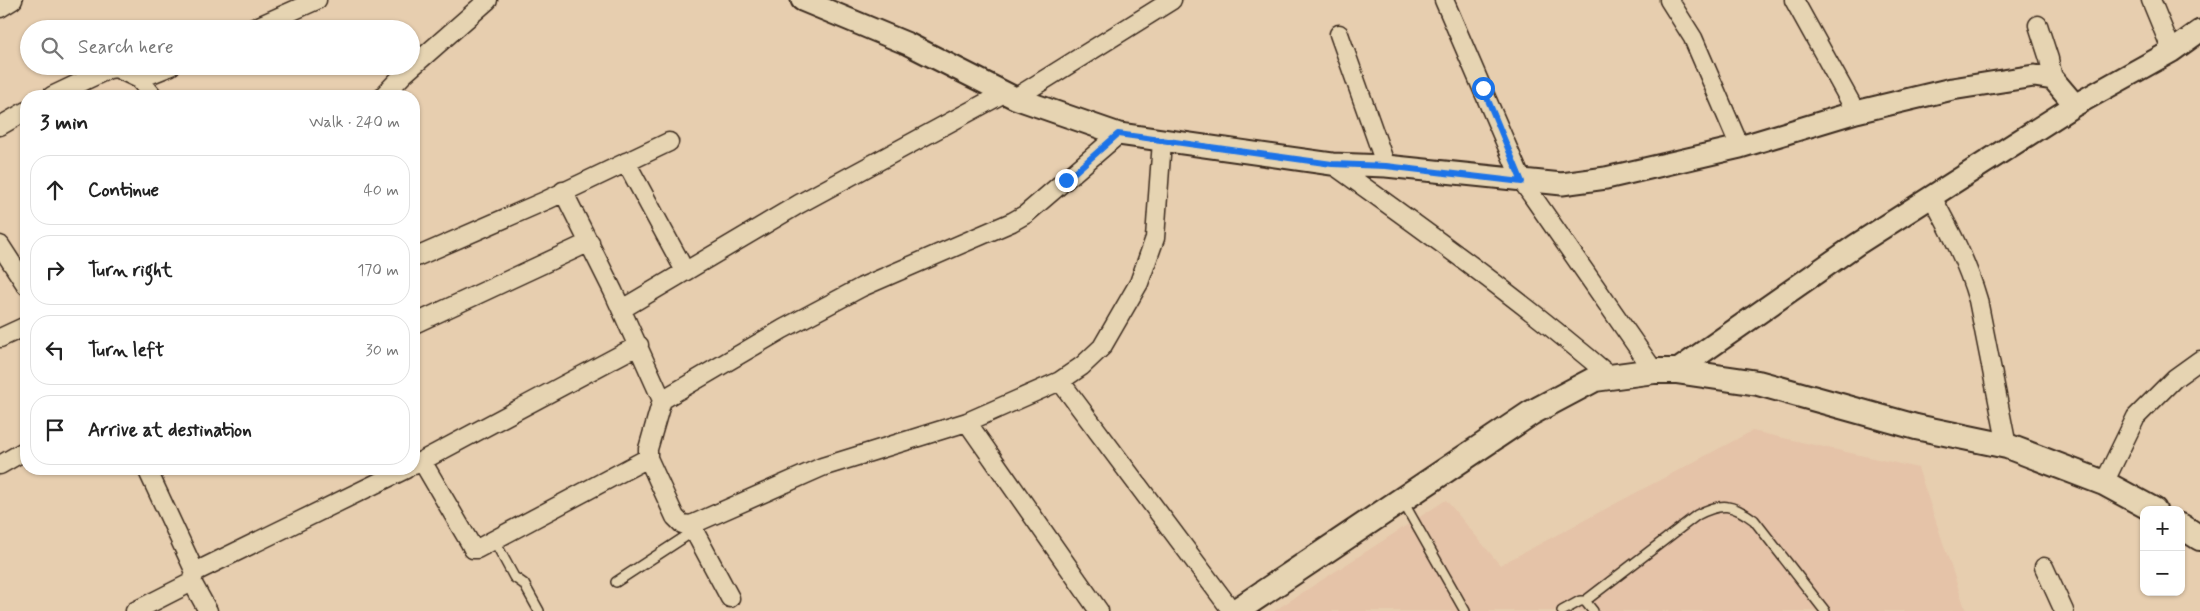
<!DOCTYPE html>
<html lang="en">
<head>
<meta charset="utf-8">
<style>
  body { margin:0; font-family:Mynerve,sans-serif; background:#f2f2f2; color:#222 }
  .controls { position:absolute; right:15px; bottom:15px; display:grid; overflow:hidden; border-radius:10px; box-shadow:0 1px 4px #0004 }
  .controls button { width:45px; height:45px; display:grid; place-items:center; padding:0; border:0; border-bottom:1px solid #e0e0e0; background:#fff; color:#222; font:25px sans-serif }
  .stop { position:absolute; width:15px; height:15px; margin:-11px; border:4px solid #1a73e8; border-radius:50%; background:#fff }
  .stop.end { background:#1a73e8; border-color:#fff; box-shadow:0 1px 5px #0008 }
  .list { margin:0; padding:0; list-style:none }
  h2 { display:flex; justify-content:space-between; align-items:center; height:65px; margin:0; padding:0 20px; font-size:21px }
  h2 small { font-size:16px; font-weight:400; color:#767676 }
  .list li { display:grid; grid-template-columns:32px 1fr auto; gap:15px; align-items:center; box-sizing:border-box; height:70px; margin:0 10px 10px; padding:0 10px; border:1px solid #e0e0e0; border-radius:20px }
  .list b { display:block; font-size:19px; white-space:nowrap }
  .list em { font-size:16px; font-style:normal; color:#767676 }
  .icon { flex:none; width:28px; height:28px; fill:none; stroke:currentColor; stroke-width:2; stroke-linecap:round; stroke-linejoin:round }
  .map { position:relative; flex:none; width:2200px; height:611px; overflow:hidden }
  .search { position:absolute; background:#fff; box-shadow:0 1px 4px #0004; left:20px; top:20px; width:400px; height:55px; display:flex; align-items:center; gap:12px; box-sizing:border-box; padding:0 18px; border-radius:28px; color:#767676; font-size:19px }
  .panel { position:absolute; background:#fff; box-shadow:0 1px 4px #0004; left:20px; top:90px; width:400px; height:385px; border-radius:20px }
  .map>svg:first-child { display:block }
  .built { fill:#e5c3a8 }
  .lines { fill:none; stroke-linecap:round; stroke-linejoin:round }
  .service-casing { stroke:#3b2a1e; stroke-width:12 }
  .minor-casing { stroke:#3b2a1e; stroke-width:21 }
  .tertiary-casing { stroke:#3b2a1e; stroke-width:25 }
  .secondary-casing { stroke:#3b2a1e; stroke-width:28 }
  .service { stroke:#e6d4b2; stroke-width:9 }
  .minor { stroke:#e6d4b2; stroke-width:18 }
  .tertiary { stroke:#e6d4b2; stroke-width:21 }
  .secondary { stroke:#e6d4b2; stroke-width:24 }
  .route { stroke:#1a73e8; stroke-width:6 }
</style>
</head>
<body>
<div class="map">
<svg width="2200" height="611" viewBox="0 0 2200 611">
  <rect width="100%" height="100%" fill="#e7ceaf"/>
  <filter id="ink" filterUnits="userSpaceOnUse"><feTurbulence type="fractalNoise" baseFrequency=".02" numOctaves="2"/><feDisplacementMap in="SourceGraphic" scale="10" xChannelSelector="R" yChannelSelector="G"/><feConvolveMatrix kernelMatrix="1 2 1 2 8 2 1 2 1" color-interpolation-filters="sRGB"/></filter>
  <g filter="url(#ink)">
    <path class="built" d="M1752 431 1918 468 1966 611H1274L1446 500 1500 565Z"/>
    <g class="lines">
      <g class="service-casing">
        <path id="service" d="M1402 500 1465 611
          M494 540 514 577 524 584 539 611
          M616 582 694 531
          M1585 601 1697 515C1722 502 1732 504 1754 520L1825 611
          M1562 611 1580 601H1585L1593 611"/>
      </g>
      <g class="minor-casing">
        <path id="minor" d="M1444 0 1522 181 1654 371
          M1669 0 1693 38 1740 147
          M1794 0 1856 112
          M2151 0 2172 51
          M0 8 13 0
          M2038 25 2049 59 2053 79
          M252 29 317 0
          M1339 34 1386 166
          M139 79 153 96
          M52 96 109 69 116 68 139 79 171 66
          M383 96 404 74 488 0
          M1015 98 1172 0
          M0 126 26 111
          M1119 134 1026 214 1012 222 862 287 783 329 662 400 648 449V458L675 517 682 524 691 525 822 467 967 422 1060 381 1082 366 1102 347 1139 283 1155 238 1162 141
          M626 162 685 271
          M1332 164C1427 232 1521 300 1610 376
          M563 191 613 291 662 400
          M1932 197C1951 232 1967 262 1978 300L2007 446
          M0 245 26 285
          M414 258 547 200 669 142
          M622 309 799 204 1004 93
          M414 324 590 242
          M0 338 26 326
          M1060 381 1232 611
          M967 422 1099 611
          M422 461 470 543 473 549H477L648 458
          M0 465 26 450
          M414 465 639 345
          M147 469 195 572 192 582 208 611
          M2104 483 2136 417 2175 378 2200 360
          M691 525 730 598
          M2044 567 2064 611
          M195 572 406 469
          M135 611 192 582"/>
      </g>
      <g class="tertiary-casing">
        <path id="tertiary" d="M802 0 908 44 1015 98 1119 134 1332 164 1386 166 1562 184 1606 178 1740 147 1856 112 1952 89 2034 76 2053 79 2075 105
          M1676 371 1856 245 2075 105 2172 51 2200 31"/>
      </g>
      <g class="secondary-casing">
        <path id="secondary" d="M2181 526 2200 538
          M1236 611 1531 413 1595 379 1654 371H1676L1758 383 1916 427 2007 446 2104 483 2154 510"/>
      </g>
      <use href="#service" class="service"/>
      <use href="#minor" class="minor"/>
      <use href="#tertiary" class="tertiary"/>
      <use href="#secondary" class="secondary"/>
    </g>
  </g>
  <g class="lines" filter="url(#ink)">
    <path class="route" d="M1066 180 1118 134 1332 164 1386 166 1522 182 1483 88"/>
  </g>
</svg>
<div class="controls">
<button>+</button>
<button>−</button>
</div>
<div class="stop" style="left:1483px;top:88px"></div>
<div class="stop end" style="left:1066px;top:180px"></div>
<div class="search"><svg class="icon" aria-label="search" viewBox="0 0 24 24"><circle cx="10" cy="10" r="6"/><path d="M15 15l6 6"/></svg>Search here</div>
<section class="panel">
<h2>3 min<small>Walk · 240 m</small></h2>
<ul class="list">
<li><svg class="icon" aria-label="ahead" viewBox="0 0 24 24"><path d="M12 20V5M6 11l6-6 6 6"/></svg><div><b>Continue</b></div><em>40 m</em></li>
<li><svg class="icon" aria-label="right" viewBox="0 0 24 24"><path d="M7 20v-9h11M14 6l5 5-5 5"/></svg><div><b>Turn right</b></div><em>170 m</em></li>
<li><svg class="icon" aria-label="left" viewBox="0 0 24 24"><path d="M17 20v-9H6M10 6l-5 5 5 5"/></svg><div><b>Turn left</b></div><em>30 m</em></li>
<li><svg class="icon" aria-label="arrive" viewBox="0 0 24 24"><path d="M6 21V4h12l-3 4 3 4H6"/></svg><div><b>Arrive at destination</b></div></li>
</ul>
</section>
</div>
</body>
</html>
